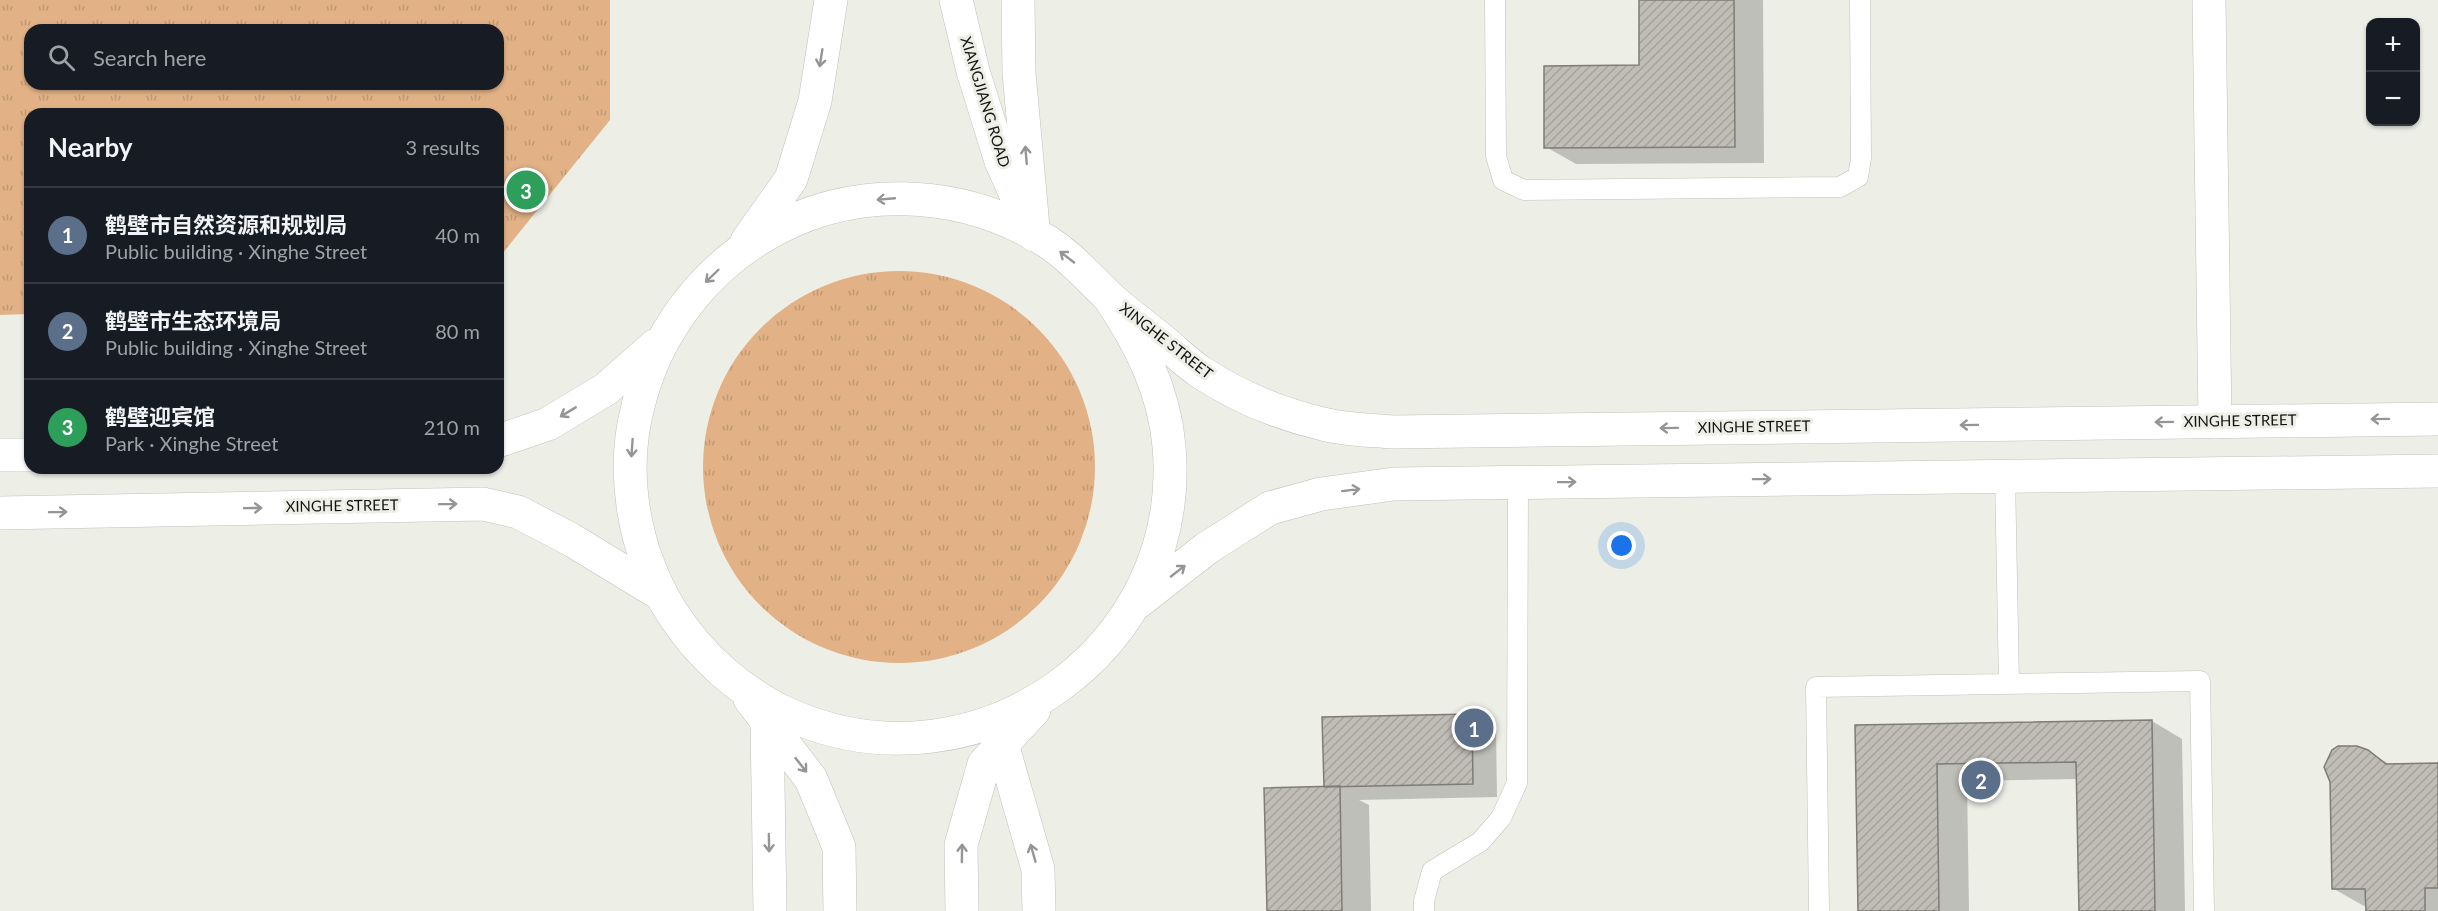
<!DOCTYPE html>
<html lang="en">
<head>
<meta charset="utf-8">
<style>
  body { margin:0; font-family:Lato,"Noto Sans SC",sans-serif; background:#242831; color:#f1f3f6 }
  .controls { position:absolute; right:18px; top:18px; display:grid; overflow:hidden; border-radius:12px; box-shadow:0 2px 4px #0004 }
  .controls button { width:54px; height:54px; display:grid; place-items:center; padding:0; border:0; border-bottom:2px solid #363941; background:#171b24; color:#f1f3f6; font:30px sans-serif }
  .you { position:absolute; left:1622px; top:546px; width:21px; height:21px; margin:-15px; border:4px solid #fff; border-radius:50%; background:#1a73e8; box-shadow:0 0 0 9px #1a73e833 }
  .badge { display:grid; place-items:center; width:39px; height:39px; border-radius:50%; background:#8c9099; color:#fff; font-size:20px; font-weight:700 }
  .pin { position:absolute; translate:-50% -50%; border:3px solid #fff; box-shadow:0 2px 6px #0006 }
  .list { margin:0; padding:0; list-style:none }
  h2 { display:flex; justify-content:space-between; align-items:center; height:78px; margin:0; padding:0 24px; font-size:26px }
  h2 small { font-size:20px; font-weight:400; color:#9ea1a6 }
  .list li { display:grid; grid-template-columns:39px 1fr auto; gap:18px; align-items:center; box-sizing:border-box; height:96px; padding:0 24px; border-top:2px solid #363941 }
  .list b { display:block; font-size:22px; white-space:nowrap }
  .list p { margin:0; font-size:20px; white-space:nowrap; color:#9ea1a6 }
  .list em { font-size:20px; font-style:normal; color:#9ea1a6 }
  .icon { flex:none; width:33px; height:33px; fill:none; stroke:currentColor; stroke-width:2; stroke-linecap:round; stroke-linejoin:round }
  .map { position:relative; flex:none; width:2438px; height:911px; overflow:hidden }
  .search { position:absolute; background:#171b24; box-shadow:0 2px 4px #0004; left:24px; top:24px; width:480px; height:66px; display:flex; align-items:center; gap:15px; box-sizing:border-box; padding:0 21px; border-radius:18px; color:#9ea1a6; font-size:22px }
  .panel { position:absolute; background:#171b24; box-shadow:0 2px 4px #0004; left:24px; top:108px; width:480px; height:366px; border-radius:18px }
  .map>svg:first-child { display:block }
  .grass { fill:url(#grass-tufts); fill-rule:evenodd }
  .shadow { fill:#0003 }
  .building { fill:url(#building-hatch); stroke:#7f7c75; stroke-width:1.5 }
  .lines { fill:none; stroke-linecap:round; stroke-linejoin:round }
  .lane-casing { stroke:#bfc2ba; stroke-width:21 }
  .street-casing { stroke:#bfc2ba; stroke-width:34 }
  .secondary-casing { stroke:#bfc2ba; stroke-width:34 }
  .lane { stroke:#fff; stroke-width:20 }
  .street { stroke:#fff; stroke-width:33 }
  .secondary { stroke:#fff; stroke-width:33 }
  .oneway { stroke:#959594 }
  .labels { text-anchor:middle; stroke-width:6; stroke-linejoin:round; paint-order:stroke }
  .street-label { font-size:15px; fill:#131311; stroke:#edefe7 }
</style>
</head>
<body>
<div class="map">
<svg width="2438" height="911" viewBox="0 0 2438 911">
  <defs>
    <pattern id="grass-tufts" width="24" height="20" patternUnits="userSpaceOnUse" patternTransform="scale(1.5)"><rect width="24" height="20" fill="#e2b286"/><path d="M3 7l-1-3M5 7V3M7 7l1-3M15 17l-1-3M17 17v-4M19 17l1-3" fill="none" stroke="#c19873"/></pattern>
    <pattern id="building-hatch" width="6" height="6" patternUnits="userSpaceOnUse" patternTransform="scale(1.5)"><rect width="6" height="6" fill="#c0bdb6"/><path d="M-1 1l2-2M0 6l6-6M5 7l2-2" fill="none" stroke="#a4a29b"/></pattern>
  </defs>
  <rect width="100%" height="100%" fill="#edefe7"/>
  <path class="grass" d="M0 0H610V120L498 259V114H30V314L0 315ZM30 30H498V84H30Z
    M703 467a196 196 0 1 1 392 0a196 196 0 1 1-392 0Z"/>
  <path class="shadow" d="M1640 0H1763L1764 163 1576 164 1546 147 1641 66Z
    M1472 715 1496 729 1497 797 1359 800 1369 805 1371 911H1268L1330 788Z
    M2152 721 2182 739 2185 911H2081L2078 779 1967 781 1969 911H1859L1856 726Z
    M2367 751 2391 765 2438 764V911H2367V906H2364L2334 889Z"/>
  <path class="building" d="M1639 0H1734L1735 147 1544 148V66L1639 65Z
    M1472 714 1473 784 1324 787 1322 717Z
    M2152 720 2155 911H2079L2076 762 1937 764 1939 911H1858L1855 725Z
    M2338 746H2357L2368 750 2386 764 2438 763V888H2425V911H2366L2365 889H2332L2330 782 2324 767 2332 750Z
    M1340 786 1342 911H1267L1264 788Z"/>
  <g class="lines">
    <g class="lane-casing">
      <path id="lane" d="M1495 0 1496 156 1503 180 1524 190 1840 187 1858 177 1861 158 1860 0
        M2005 476 2009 684
        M1424 911V901L1432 871 1480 842 1501 818 1517 783 1518 483
        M1819 911 1816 687 2200 681 2204 911"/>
    </g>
    <g class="street-casing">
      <path id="street" d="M1018 0 1019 73 1033 227
        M2209 0 2215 422
        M767 721 770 911
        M1002 744 1038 869 1039 911"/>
    </g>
    <g class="secondary-casing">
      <path id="secondary" d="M956 0 973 71 1001 161 1034 235
        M747 241 791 179 815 101 831 0
        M1109 297C1140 343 1164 390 1169 446 1187 650 977 796 792 716 742 694 700 657 671 611 634 551 620 474 638 406 655 336 699 276 760 238 848 183 960 187 1048 242 1071 257 1088 277 1108 296 1125 312 1145 326 1163 341 1176 352 1188 364 1202 373 1239 397 1280 414 1323 424 1345 430 1370 430 1393 432L2438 419
        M498 441 548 424 606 389 656 345
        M0 455H30
        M0 513 483 504 518 512 570 539 662 595
        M1138 602 1207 548 1270 508 1321 494 1394 484 2438 471
        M750 699 811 779 839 847 840 911
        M962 911 961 845 984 764 1034 710"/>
    </g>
    <use href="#lane" class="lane"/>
    <use href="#street" class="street"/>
    <use href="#secondary" class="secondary"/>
  </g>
  <defs><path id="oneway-shaft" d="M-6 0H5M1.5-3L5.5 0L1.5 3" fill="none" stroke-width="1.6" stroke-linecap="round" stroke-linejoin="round" transform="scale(1.5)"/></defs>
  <g class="oneway">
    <use href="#oneway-shaft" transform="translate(821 58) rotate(99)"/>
    <use href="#oneway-shaft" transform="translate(1026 155) rotate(-95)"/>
    <use href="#oneway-shaft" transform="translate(886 199) rotate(175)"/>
    <use href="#oneway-shaft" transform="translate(1067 257) rotate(-142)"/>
    <use href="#oneway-shaft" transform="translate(712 276) rotate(136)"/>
    <use href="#oneway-shaft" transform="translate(568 412) rotate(149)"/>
    <use href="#oneway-shaft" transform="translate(2380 419) rotate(179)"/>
    <use href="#oneway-shaft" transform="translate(2164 422) rotate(179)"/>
    <use href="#oneway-shaft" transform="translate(1969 425) rotate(179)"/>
    <use href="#oneway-shaft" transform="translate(1669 428) rotate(179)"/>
    <use href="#oneway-shaft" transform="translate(632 448) rotate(94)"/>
    <use href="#oneway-shaft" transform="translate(1762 479) rotate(-1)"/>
    <use href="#oneway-shaft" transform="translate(1567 482) rotate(-1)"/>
    <use href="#oneway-shaft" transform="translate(1351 490) rotate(-7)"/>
    <use href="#oneway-shaft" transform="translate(448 504) rotate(-1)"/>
    <use href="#oneway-shaft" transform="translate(253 508) rotate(-1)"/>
    <use href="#oneway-shaft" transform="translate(58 512) rotate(-1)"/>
    <use href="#oneway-shaft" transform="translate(1178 571) rotate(-38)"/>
    <use href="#oneway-shaft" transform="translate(801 765) rotate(52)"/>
    <use href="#oneway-shaft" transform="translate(769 843) rotate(89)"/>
    <use href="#oneway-shaft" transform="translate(962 853) rotate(-89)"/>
    <use href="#oneway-shaft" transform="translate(1033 853) rotate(-106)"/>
  </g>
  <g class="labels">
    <g class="street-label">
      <text transform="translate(985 102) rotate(73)" y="5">XIANGJIANG ROAD</text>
      <text transform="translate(1166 341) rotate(38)" y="5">XINGHE STREET</text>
      <text transform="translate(2240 421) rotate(-1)" y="5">XINGHE STREET</text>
      <text transform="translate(1754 427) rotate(-1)" y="5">XINGHE STREET</text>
      <text transform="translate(342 506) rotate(-1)" y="5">XINGHE STREET</text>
    </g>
  </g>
</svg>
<div class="controls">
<button>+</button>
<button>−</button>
</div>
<div class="you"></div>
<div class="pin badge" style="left:1474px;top:728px;background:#5c6f8a">1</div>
<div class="pin badge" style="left:1981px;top:780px;background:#5c6f8a">2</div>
<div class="pin badge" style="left:526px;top:190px;background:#2e9e5b">3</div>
<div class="search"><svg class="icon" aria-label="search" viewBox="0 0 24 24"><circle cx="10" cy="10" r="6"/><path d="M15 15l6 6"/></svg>Search here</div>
<section class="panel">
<h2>Nearby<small>3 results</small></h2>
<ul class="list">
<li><span class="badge" style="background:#5c6f8a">1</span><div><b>鹤壁市自然资源和规划局</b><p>Public building · Xinghe Street</p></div><em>40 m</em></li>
<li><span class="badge" style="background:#5c6f8a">2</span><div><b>鹤壁市生态环境局</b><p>Public building · Xinghe Street</p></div><em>80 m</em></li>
<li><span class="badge" style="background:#2e9e5b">3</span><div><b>鹤壁迎宾馆</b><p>Park · Xinghe Street</p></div><em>210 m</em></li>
</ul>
</section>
</div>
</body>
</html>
